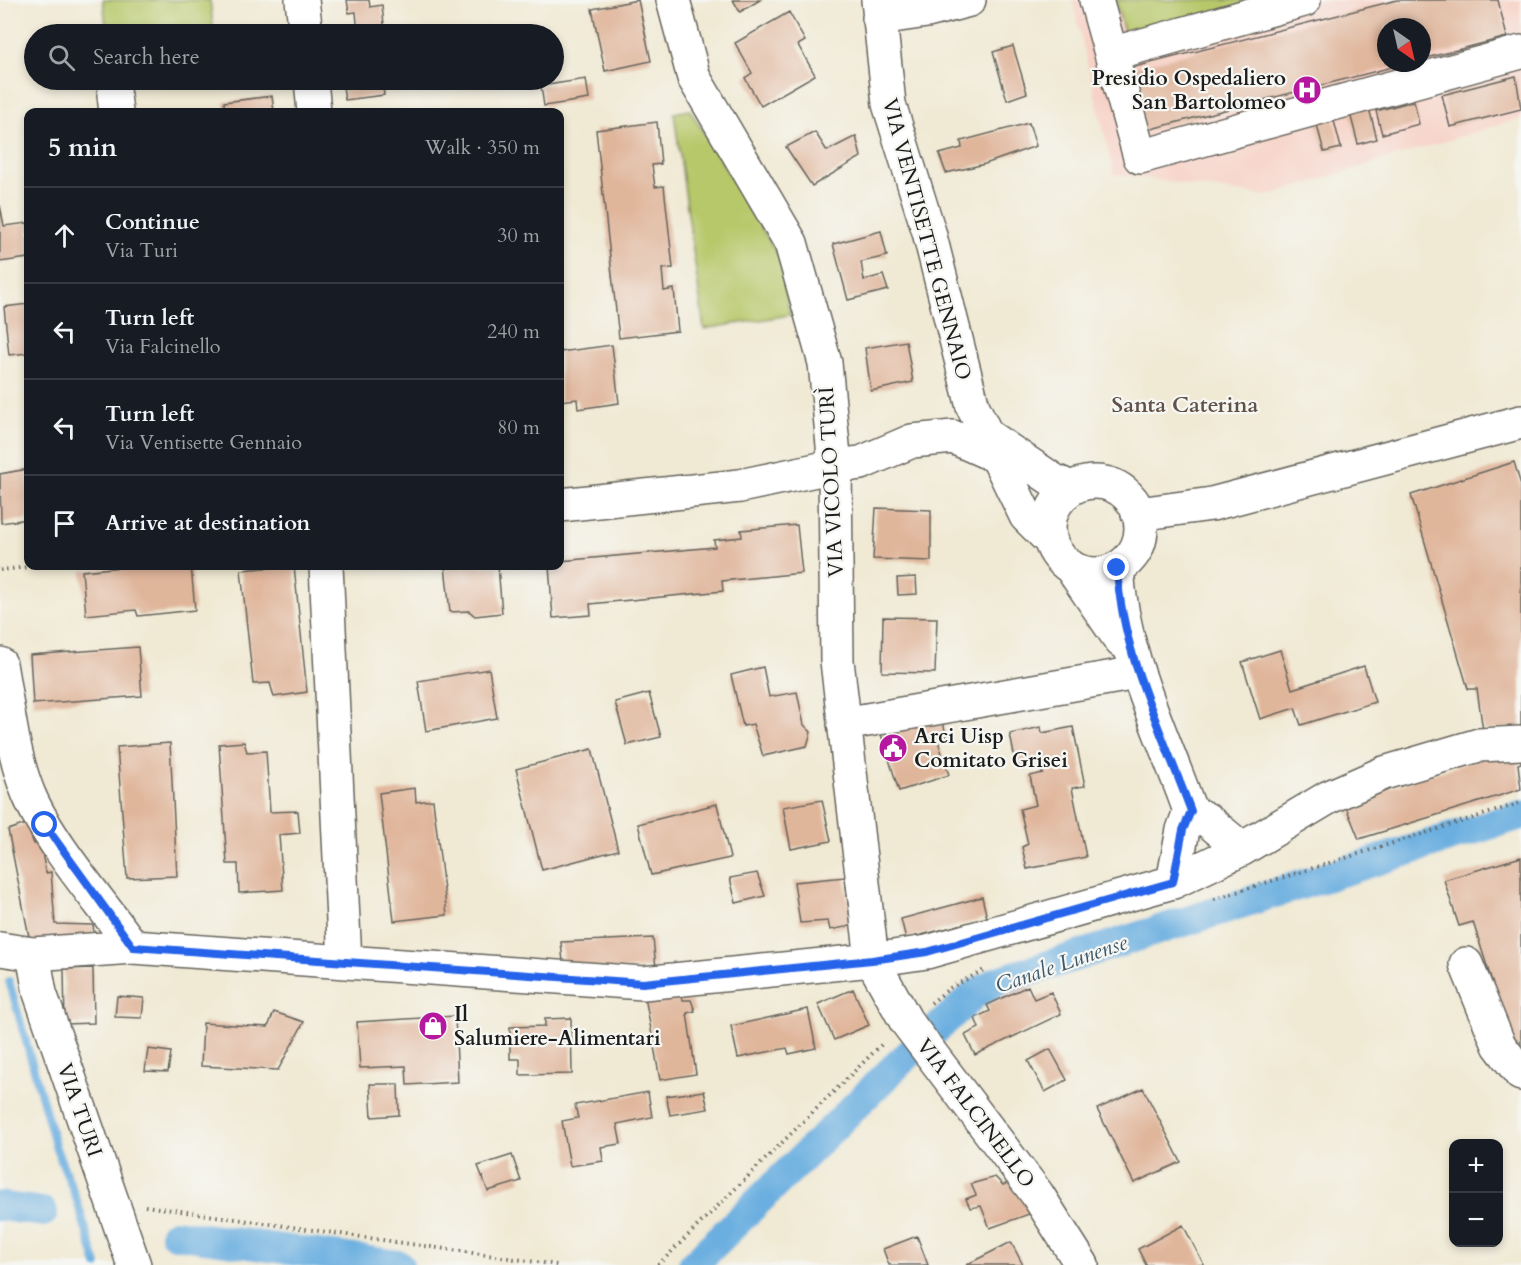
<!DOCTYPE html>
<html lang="en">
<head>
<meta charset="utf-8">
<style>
  body { margin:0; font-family:Cardo,serif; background:#20242c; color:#f1f3f6 }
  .controls { position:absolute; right:18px; bottom:18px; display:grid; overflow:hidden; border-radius:12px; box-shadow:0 3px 9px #0003 }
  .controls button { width:54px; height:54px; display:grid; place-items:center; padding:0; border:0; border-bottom:2px solid #363941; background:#171b24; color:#f1f3f6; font:30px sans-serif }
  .compass { position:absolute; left:1377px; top:18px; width:54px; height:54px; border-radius:50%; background:#171b24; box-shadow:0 3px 9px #0003; rotate:146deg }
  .stop { position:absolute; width:18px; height:18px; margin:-14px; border:4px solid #2563eb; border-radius:50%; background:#fff }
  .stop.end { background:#2563eb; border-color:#fff; box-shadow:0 2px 6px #0008 }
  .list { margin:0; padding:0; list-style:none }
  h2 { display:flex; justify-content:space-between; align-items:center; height:78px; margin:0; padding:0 24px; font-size:26px }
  h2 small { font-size:20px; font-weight:400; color:#9ea1a6 }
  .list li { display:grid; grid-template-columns:39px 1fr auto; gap:18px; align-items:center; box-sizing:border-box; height:96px; padding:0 24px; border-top:2px solid #363941 }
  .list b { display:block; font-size:22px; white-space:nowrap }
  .list p { margin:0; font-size:20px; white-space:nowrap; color:#9ea1a6 }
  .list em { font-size:20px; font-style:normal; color:#9ea1a6 }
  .icon { flex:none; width:33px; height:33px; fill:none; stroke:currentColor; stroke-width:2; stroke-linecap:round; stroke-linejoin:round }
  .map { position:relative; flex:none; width:1521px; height:1265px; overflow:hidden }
  .search { position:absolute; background:#171b24; box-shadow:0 3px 9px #0003; left:24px; top:24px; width:540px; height:66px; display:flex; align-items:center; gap:15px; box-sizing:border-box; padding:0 21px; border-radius:33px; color:#9ea1a6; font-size:22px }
  .panel { position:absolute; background:#171b24; box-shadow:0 3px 9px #0003; left:24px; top:108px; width:540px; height:462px; border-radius:12px }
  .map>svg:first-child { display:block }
  .built { fill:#f7d1c6; fill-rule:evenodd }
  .green { fill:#b7c86b; stroke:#6a7244; stroke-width:1.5 }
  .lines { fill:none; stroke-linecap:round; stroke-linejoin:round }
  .stream { stroke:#6bafe0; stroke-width:8 }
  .canal { stroke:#6bafe0; stroke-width:30 }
  .building { fill:#e0b69b }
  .minor-casing { stroke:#66645c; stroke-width:36 }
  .path { stroke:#66645c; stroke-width:4; stroke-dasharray:1.5 4.5; stroke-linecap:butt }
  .minor { stroke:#fff; stroke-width:33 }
  .route { stroke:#2563eb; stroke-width:8 }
  .labels { text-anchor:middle; stroke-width:4.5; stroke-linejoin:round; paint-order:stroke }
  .poi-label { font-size:21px; font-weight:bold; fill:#1c1c1c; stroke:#f6f6f2; text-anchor:start }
  .street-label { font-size:21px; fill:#1c1c1c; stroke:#f6f6f2 }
  .neighbourhood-label { font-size:22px; font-weight:bold; fill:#615248; stroke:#f6f6f2 }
  .water-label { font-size:22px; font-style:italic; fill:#3c576a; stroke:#f6f6f2 }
</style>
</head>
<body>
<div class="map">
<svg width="1521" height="1265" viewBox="0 0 1521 1265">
  <rect width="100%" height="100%" fill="#f6f6f2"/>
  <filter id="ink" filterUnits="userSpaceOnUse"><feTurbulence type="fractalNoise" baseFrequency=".0167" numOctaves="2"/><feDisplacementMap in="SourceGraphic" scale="12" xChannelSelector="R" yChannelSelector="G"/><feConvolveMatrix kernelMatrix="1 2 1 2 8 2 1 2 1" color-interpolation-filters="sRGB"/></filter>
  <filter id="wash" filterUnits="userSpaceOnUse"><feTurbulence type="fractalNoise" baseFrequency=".008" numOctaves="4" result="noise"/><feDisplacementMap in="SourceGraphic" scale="24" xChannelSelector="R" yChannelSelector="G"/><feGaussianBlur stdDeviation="1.35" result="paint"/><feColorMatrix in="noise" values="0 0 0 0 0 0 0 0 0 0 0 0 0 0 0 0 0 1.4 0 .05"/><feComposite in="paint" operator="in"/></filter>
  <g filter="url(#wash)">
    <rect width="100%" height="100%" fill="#f0e9d3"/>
    <path class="built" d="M1072 0H1521V118L1266 196 1114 174ZM1386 27H1422V63H1386Z"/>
    <path class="green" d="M103 0H210L214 34H107Z
      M1115 0H1269L1126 38Z
      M690 110 779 257 790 315 704 329 674 113Z"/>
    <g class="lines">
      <path class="stream" d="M9 981 56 1148 76 1198 97 1265"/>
      <path class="canal" d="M0 1206 43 1212
        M175 1234 399 1265
        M693 1265 898 1064 976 993 998 981 1521 815"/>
    </g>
    <g id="blocks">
      <path class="building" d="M347 0H369L370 7 382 5 385 34H358L356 12 349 13Z
        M638 0 651 61 605 71 592 9Z
        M733 0H760L740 12Z
        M1397 0H1498L1507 37 1422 59V27H1386V63L1404 64 1143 131 1127 69Z
        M789 12 805 41 798 45 815 75 761 106 745 78 752 73 735 43Z
        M1013 46 1027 93 1007 100 993 52Z
        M1516 76 1521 109 1450 127 1442 95Z
        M586 79 589 99 544 106 541 86Z
        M342 80H382L384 95 345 100Z
        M272 96 274 112H225L224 102Z
        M1414 101 1419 124 1382 134 1376 111Z
        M1369 108 1377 139 1358 144 1350 113Z
        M1333 117 1341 148 1324 152 1316 121Z
        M657 122 661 164 652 165 655 187 664 186 673 268 662 269 664 291 674 289 678 331 619 338 596 130Z
        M1029 123 1036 146 985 164 946 173 939 154 962 148 961 141Z
        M815 132 827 151 856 136 861 157 812 186 786 147Z
        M0 205 4 226 28 223V258L0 262Z
        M881 231 887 256 861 262 864 280 883 275 888 290 848 300 833 244Z
        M28 304V353L9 355 4 307Z
        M906 341 913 382 871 391 865 348Z
        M612 345 619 403 578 409 577 399 560 401V352Z
        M1514 462 1521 485V727L1483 731 1477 689H1468L1411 495Z
        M28 469V519L1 523 0 474Z
        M876 508 931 510V561L873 559Z
        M797 525 802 573 722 581 723 591 590 604 591 615 553 618 549 566H560V561L715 547 714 540 742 537 741 530Z
        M133 566H191L195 610 138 616 136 610 86 615 82 571Z
        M288 566H294L307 692 274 697 270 683 253 684 241 570Z
        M445 566H498L502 613 475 616 469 611 450 612Z
        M916 577 917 594 898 595 897 578Z
        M883 617 937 618 935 673 882 672Z
        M138 647 142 696 33 704 30 655Z
        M1280 650 1292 689 1364 666 1375 702 1301 725 1295 708 1260 719 1242 662Z
        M763 667 769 697 797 692 804 725 811 732 807 746 763 756 753 724 743 726 731 675Z
        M489 669 497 718 426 731 418 681Z
        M649 693 661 737 627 745 615 702Z
        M940 716 948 738 938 741 949 775 899 791 881 734Z
        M1041 727 1042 733 1073 727 1085 786 1072 788 1086 857 1027 869 1022 847 1028 844 1020 809 1036 805 1030 776 1043 773 1040 760 1016 765 1010 734Z
        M244 742 247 752 266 751 270 812 298 811 300 833 279 835 283 890 239 893 238 864H227L219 744Z
        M170 743 177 876 127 878 117 747Z
        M1521 746V763L1518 764 1521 789 1359 839 1344 802Z
        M592 749 618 850 542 870 516 769Z
        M415 788 416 802 433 800 447 915 394 921 379 793Z
        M822 800 831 841 791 849 783 807Z
        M717 804 730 858 651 875 638 824Z
        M26 824 34 844 40 843 46 873 51 872 55 924 93 925 95 941 30 942 8 830Z
        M1521 857V1045L1513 1048 1473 922 1459 926 1444 880Z
        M757 873 765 896 736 903 730 878Z
        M845 877 851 926 830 930 828 921 800 923 794 882Z
        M982 897 987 918 906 939 901 919Z
        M653 938 656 968 564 972 561 942Z
        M93 968 94 1023 65 1024 64 969Z
        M1028 986 1034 999 1051 992 1061 1014 975 1055 965 1035 979 1028 975 1018 990 1011 987 1005Z
        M853 989 869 1025 834 1040 818 1004Z
        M680 990 683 1000H691L695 1011 687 1013 696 1074 660 1080 644 991Z
        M117 996 144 998 142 1018 115 1017Z
        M808 1009 816 1048 789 1054 787 1048 738 1058 731 1026Z
        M274 1012 304 1022 278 1070 201 1066 203 1023 268 1027Z
        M455 1016 458 1082 407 1085 406 1066 360 1068 357 1022Z
        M571 1018 572 1074 520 1075V1059H510V1027L545 1026V1019Z
        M148 1049 171 1052 168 1072 145 1071Z
        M1050 1049 1067 1080 1045 1092 1028 1061Z
        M370 1084H398L399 1115 372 1117Z
        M1143 1088 1181 1162 1134 1183 1097 1109Z
        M704 1091 708 1109 670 1115 666 1096Z
        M648 1092 652 1117 617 1124 621 1144 601 1147 603 1161 570 1166 562 1121 578 1118 575 1105Z
        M512 1155 521 1181 488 1191 478 1166Z
        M995 1177 1003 1185 1010 1182 1032 1213 990 1228 981 1206 970 1208 966 1199 976 1195 971 1184Z
        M1183 1225 1204 1265H1146L1138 1249Z
        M917 1236 928 1265H889L883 1249Z
        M1011 1242 1023 1265H966Z"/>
    </g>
  </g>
  <g filter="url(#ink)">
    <use href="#blocks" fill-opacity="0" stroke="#66645c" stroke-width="1.5"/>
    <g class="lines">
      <g class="minor-casing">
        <path id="minor" d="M302 0 306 34
          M673 0 694 78 791 243 825 363 835 466 837 661 872 960 906 1021 1037 1194 1082 1265
          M878 0 889 104 929 232 973 407 1026 516 1050 540
          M1096 0 1140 157 1521 52
          M879 18 927 11 969 0
          M1111 54 1304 0
          M311 80 314 112
          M114 95 116 112
          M989 437 1053 480 1071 488
          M1049 528a46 46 0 1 1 92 0a46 46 0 1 1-92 0Z
          M560 505 740 486 835 466 861 463 912 441 933 439 953 437 998 457
          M1138 514 1212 504 1521 422
          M326 566 345 962
          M1070 566 1121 641
          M1117 568C1122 656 1161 729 1190 811L1183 830 1173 882
          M0 664C8 707 12 754 29 795 50 844 101 902 133 947
          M844 724 1137 673
          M1190 811 1206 819 1242 849
          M0 949 33 954 133 947 643 983 872 960 927 952 1173 882 1242 849 1329 797 1384 773 1479 745 1521 743
          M33 954 40 993 134 1265
          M1466 964 1499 1045 1521 1074"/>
      </g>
      <path class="path" d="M0 570 40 566
        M1214 899 1521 803
        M931 1003 950 988 986 969
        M145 1206 557 1265
        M658 1265 884 1042"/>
      <use href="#minor" class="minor"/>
    </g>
  </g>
  <g class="lines" filter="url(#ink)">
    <path class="route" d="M45 825 133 947 643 983 872 960 927 952 1173 882 1183 830 1191 811C1161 729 1122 655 1117 568"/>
  </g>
  <defs>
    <g id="hospital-disc" transform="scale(1.5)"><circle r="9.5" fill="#b5179e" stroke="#f6f6f2"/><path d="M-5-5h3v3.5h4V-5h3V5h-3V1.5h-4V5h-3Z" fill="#fff"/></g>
    <g id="civic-disc" transform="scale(1.5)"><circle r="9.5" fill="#b5179e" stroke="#f6f6f2"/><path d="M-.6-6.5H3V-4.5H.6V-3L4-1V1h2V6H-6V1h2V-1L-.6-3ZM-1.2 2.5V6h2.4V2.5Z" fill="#fff"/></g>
    <g id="shop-disc" transform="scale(1.5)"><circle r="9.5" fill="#b5179e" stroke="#f6f6f2"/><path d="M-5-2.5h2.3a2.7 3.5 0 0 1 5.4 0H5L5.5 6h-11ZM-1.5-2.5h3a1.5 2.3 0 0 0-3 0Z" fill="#fff"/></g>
  </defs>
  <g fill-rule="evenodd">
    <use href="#hospital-disc" x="1307" y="90"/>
    <use href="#civic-disc" x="893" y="748"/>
    <use href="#shop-disc" x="433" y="1026"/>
  </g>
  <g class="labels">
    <g class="poi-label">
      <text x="1286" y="85" text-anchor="end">Presidio Ospedaliero<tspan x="1286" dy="24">San Bartolomeo</tspan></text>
      <text x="914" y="743">Arci Uisp<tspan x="914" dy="24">Comitato Grisei</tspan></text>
      <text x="454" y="1021">Il<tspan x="454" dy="24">Salumiere-Alimentari</tspan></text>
    </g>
    <g class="street-label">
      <text transform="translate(927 239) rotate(75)" y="7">VIA VENTISETTE GENNAIO</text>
      <text transform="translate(831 482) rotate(-93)" y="7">VIA VICOLO TURÌ</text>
      <text transform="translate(80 1110) rotate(71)" y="7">VIA TURI</text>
      <text transform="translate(976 1113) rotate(53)" y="7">VIA FALCINELLO</text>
    </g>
    <g class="neighbourhood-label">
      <text x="1185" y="412">Santa Caterina</text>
    </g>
    <g class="water-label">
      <text transform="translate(1061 963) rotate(-19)" y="8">Canale Lunense</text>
    </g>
  </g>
</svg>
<div class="controls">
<button>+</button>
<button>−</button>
</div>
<svg class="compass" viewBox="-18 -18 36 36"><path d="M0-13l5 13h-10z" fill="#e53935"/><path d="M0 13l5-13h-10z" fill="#9ea1a6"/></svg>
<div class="stop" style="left:45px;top:825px"></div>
<div class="stop end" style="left:1117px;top:568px"></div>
<div class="search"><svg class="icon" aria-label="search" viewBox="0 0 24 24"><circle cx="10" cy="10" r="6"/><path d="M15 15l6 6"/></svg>Search here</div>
<section class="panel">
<h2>5 min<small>Walk · 350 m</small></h2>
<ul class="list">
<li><svg class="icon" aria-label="ahead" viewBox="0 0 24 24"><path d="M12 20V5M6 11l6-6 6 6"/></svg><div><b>Continue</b><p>Via Turi</p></div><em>30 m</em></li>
<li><svg class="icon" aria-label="left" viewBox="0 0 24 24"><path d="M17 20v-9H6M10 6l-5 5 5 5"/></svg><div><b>Turn left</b><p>Via Falcinello</p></div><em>240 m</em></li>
<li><svg class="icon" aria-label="left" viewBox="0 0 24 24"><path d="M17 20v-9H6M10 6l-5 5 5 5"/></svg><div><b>Turn left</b><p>Via Ventisette Gennaio</p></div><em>80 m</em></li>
<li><svg class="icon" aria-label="arrive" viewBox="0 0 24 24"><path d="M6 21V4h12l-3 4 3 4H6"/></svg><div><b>Arrive at destination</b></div></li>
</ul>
</section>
</div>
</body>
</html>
